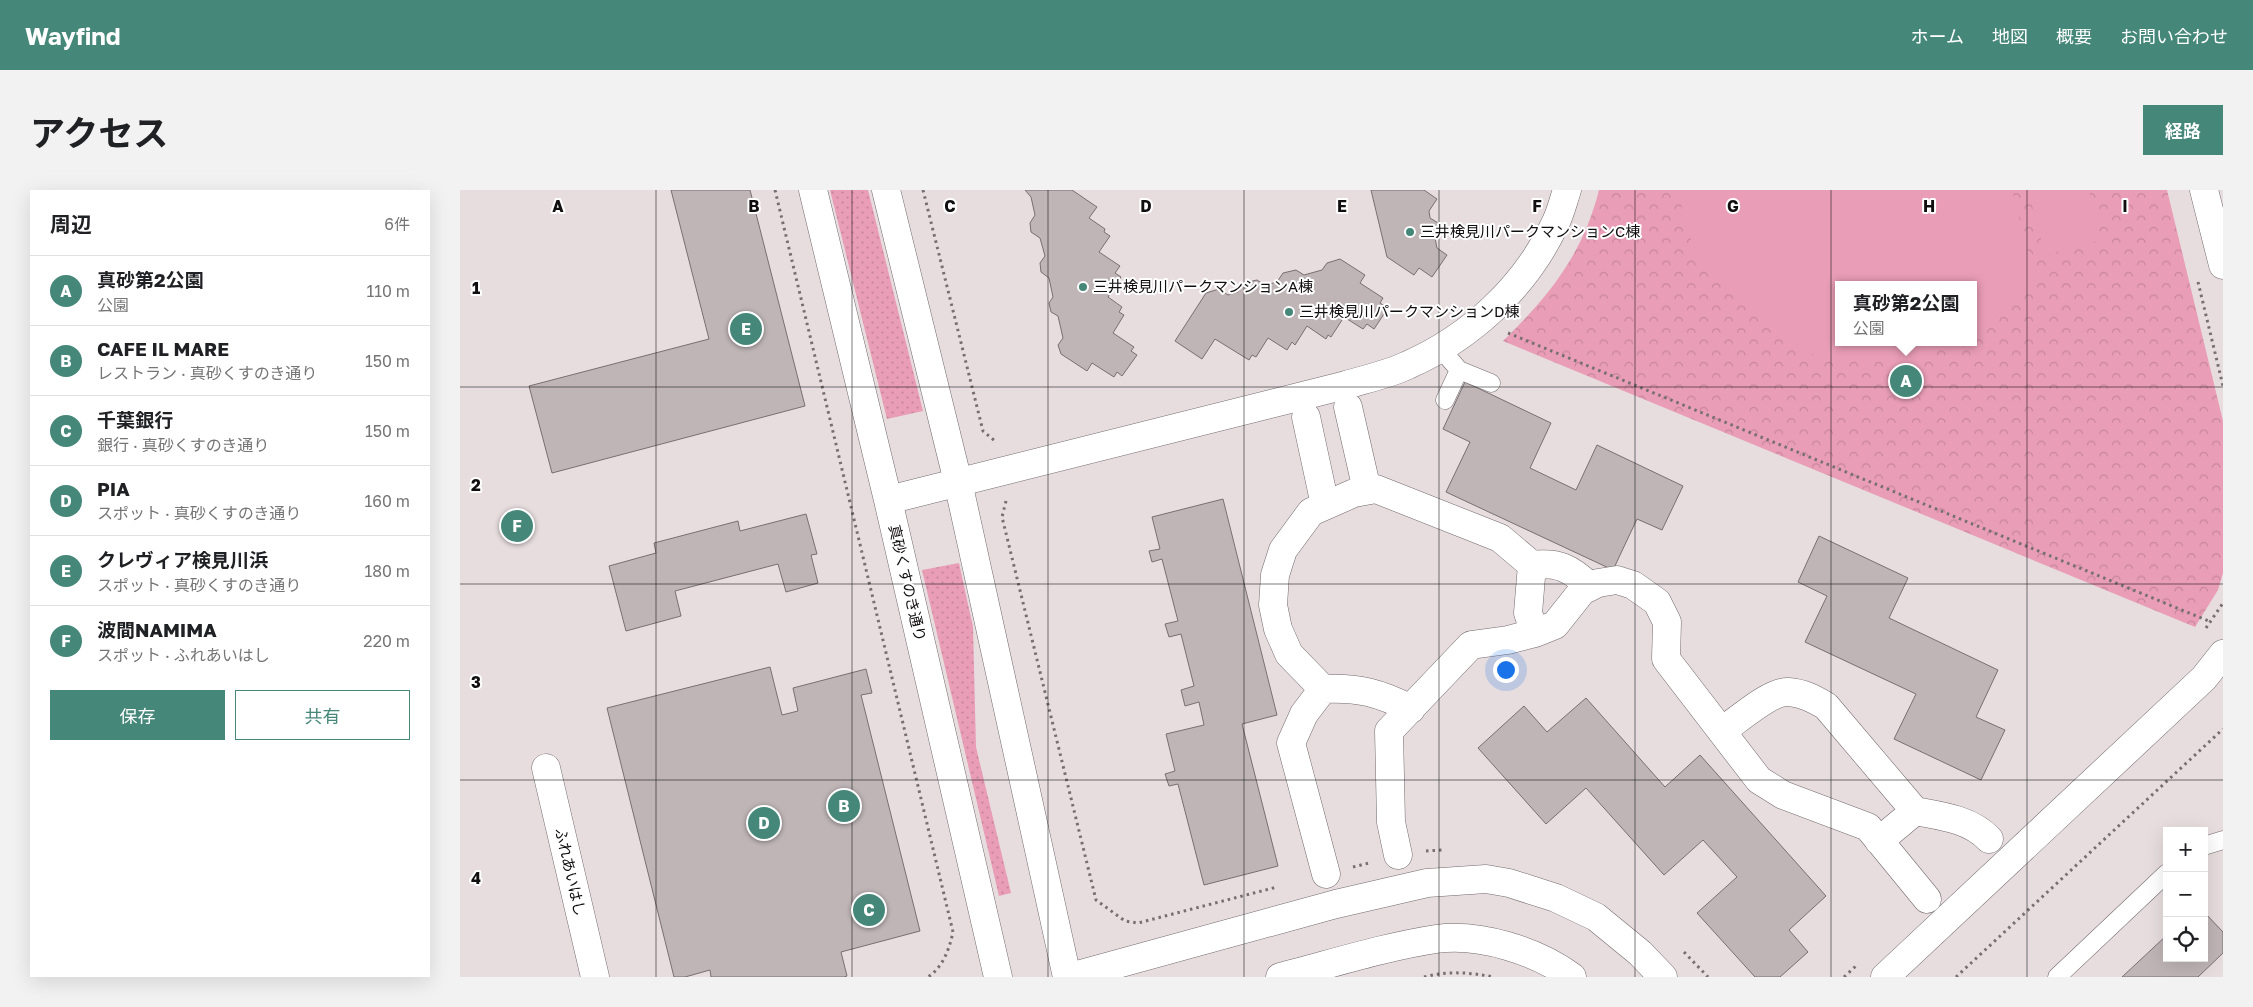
<!DOCTYPE html>
<html lang="ja">
<head>
<meta charset="utf-8">
<style>
  body { margin:0; font-family:"Golos Text","Noto Sans JP",sans-serif; background:#f2f2f2; color:#202124 }
  .controls { position:absolute; right:15px; bottom:15px; display:grid; overflow:hidden; border-radius:0px; box-shadow:0 5px 20px #0002 }
  .controls button { width:45px; height:45px; display:grid; place-items:center; padding:0; border:0; border-bottom:1px solid #e0e0e0; background:#fff; color:#202124; font:25px sans-serif }
  .you { position:absolute; left:1045px; top:479px; width:18px; height:18px; margin:-12px; border:4px solid #fff; border-radius:50%; background:#1a73e8; box-shadow:0 0 0 8px #1a73e833 }
  .badge { display:grid; place-items:center; width:32px; height:32px; border-radius:50%; background:#458779; color:#fff; font-size:16px; font-weight:700 }
  .pin { position:absolute; translate:-50% -50%; border:2px solid #fff; box-shadow:0 1px 5px #0006 }
  .popup { position:absolute; left:1375px; top:91px; width:142px; height:65px; box-sizing:border-box; display:grid; place-content:center; border-radius:0px; background:#fff; filter:drop-shadow(0 1px 4px #0005); font-size:16px; white-space:nowrap; color:#757577 }
  .popup b { font-size:19px; color:#202124 }
  .popup::after { content:''; position:absolute; left:50%; top:100%; margin-left:-10px; border:10px solid transparent; border-top-color:#fff }
  .list { margin:0; padding:0; list-style:none }
  h2 { display:flex; justify-content:space-between; align-items:center; height:65px; margin:0; padding:0 20px; font-size:21px }
  h2 small { font-size:16px; font-weight:400; color:#757577 }
  .list li { display:grid; grid-template-columns:32px 1fr auto; gap:15px; align-items:center; box-sizing:border-box; height:70px; padding:0 20px; border-top:1px solid #e0e0e0 }
  .list b { display:block; font-size:19px; white-space:nowrap }
  .list p { margin:0; font-size:16px; white-space:nowrap; color:#757577 }
  .list em { font-size:16px; font-style:normal; color:#757577 }
  .actions { display:flex; gap:10px; padding:15px 20px }
  .actions a { flex:1; padding:11px 0; border:1px solid #458779; border-radius:0px; text-align:center; font-size:18px; color:#458779 }
  .actions .main { background:#458779; color:#fff }
  .icon { flex:none; width:28px; height:28px; fill:none; stroke:currentColor; stroke-width:2; stroke-linecap:round; stroke-linejoin:round }
  .map { position:relative; flex:none; width:1763px; height:787px; overflow:hidden; border-radius:0px }
  header { display:flex; align-items:center; gap:30px; box-sizing:border-box; height:70px; padding:0 25px; background:#458779; color:#fff }
  header strong { font-size:24px }
  nav { display:flex; gap:28px; margin-inline-start:auto; font-size:18px }
  .intro { display:flex; align-items:center; justify-content:space-between; box-sizing:border-box; height:120px; padding:0 30px }
  h1 { margin:0; font-size:35px }
  .button { padding:12px 22px; border-radius:0px; background:#458779; color:#fff; font-size:18px; font-weight:700 }
  main { display:flex; gap:30px; padding:0 30px }
  aside { flex:1; background:#fff; border-radius:0px; box-shadow:0 5px 20px #0002 }
  .map>svg:first-child { display:block }
  .grass { fill:url(#grass-dots) }
  .park { fill:url(#park-crowns); fill-rule:evenodd }
  .garden { fill:#e99db6 }
  .building { fill:#bfb5b7; stroke:#786f72 }
  .lines { fill:none; stroke-linecap:round; stroke-linejoin:round }
  .lane-casing { stroke:#736a6d; stroke-width:19 }
  .street-casing { stroke:#736a6d; stroke-width:29 }
  .secondary-casing { stroke:#736a6d; stroke-width:29 }
  .path { stroke:#766f71; stroke-width:3; stroke-dasharray:2.5 4; stroke-linecap:butt }
  .lane { stroke:#fff; stroke-width:18 }
  .street { stroke:#fff; stroke-width:28 }
  .secondary { stroke:#fff; stroke-width:28 }
  .grid { fill:none; stroke:#110e0f; stroke-width:1; stroke-opacity:0.55 }
  .poi-dot { fill:#458779; stroke:#fff; stroke-width:2 }
  .labels { text-anchor:middle; stroke-width:4; stroke-linejoin:round; paint-order:stroke }
  .poi-label { font-size:15px; fill:#110e0f; stroke:#fff; text-anchor:start }
  .street-label { font-size:15px; fill:#110e0f; stroke:#fff }
  .grid-label { font-size:16px; text-anchor:middle; font-weight:bold; fill:#110e0f; stroke:#fff; stroke-width:4; stroke-linejoin:round; paint-order:stroke }
</style>
</head>
<body>
<header>
<strong>Wayfind</strong>
<nav><a>ホーム</a><a>地図</a><a>概要</a><a>お問い合わせ</a></nav>
</header>
<div class="intro"><h1>アクセス</h1><a class="button">経路</a></div>
<main>
<aside>
<h2>周辺<small>6件</small></h2>
<ul class="list">
<li><span class="badge">A</span><div><b>真砂第2公園</b><p>公園</p></div><em>110 m</em></li>
<li><span class="badge">B</span><div><b>CAFE IL MARE</b><p>レストラン · 真砂くすのき通り</p></div><em>150 m</em></li>
<li><span class="badge">C</span><div><b>千葉銀行</b><p>銀行 · 真砂くすのき通り</p></div><em>150 m</em></li>
<li><span class="badge">D</span><div><b>PIA</b><p>スポット · 真砂くすのき通り</p></div><em>160 m</em></li>
<li><span class="badge">E</span><div><b>クレヴィア検見川浜</b><p>スポット · 真砂くすのき通り</p></div><em>180 m</em></li>
<li><span class="badge">F</span><div><b>波間NAMIMA</b><p>スポット · ふれあいはし</p></div><em>220 m</em></li>
</ul>
<div class="actions"><a class="main">保存</a><a>共有</a></div>
</aside>
<div class="map">
<svg width="1763" height="787" viewBox="0 0 1763 787">
  <defs>
    <pattern id="grass-dots" width="8" height="8" patternUnits="userSpaceOnUse" patternTransform="scale(1.25)"><rect width="8" height="8" fill="#e99db6"/><path d="M2 2h.1M6 6h.1" fill="none" stroke="#c7869b" stroke-width="1.8" stroke-linecap="round"/></pattern>
    <pattern id="park-crowns" width="20" height="18" patternUnits="userSpaceOnUse" patternTransform="scale(1.25)"><rect width="20" height="18" fill="#e99db6"/><path d="M2 6a3 3 0 1 1 6 0M12 15a3 3 0 1 1 6 0" fill="none" stroke="#c7869b"/></pattern>
  </defs>
  <rect width="100%" height="100%" fill="#e7dddf"/>
  <path class="grass" d="M370 0H408L463 221 427 229Z
    M499 373 513 437 516 557 551 703 539 706 462 380Z"/>
  <path class="park" d="M1139 0H1707L1763 231V383L1758 400 1735 437 1043 151C1089 106 1123 64 1139 0ZM1378 95H1514V152H1378Z"/>
  <path class="garden" d="M1217 0H1552L1576 94 1521 139 1514 143V95H1378V152H1494L1450 174 1359 167 1320 149 1256 90 1231 50Z
    M1568 0H1629L1642 50 1585 65Z"/>
  <path class="building" d="M211 0H290L345 216 92 283 69 196 249 149Z
    M565 0H612L637 17 629 28 645 39 644 42 650 46 639 62 660 76 655 83 661 87 648 107 662 117 659 122 664 125 653 143 674 157 671 161 677 165 662 186 657 182 654 187 632 173 627 181 601 164 598 155 603 148 598 126 591 122 589 113 593 107 589 88 581 82 580 73 585 66 580 48 571 42 570 33 575 25 571 7Z
    M911 0H964L977 9 969 21 970 28 983 36 975 48 977 58 987 65 972 87 959 78 954 85 927 67Z
    M880 69 905 85 900 93 923 108 920 113 928 118 914 139 907 134 903 139 884 127 871 147 868 145 866 149 847 136 835 155 832 152 827 160 808 148 796 167 792 165 789 170 755 149 742 169 715 151 746 103 759 99 768 105 778 102 784 93 797 90 805 95 817 92 823 83 836 80 844 85 862 80 867 73Z
    M1005 192 1091 233 1070 278 1116 300 1137 255 1223 296 1202 340 1177 329 1153 380 986 302 1010 252 983 239Z
    M763 309 817 525 782 534 818 676 744 695 718 594 709 596 705 584 715 581 706 544 744 535 739 512 725 516 721 500 734 496 721 444 709 447 705 434 718 431 702 369 692 372 689 361 700 359 692 327Z
    M346 324 357 364 351 365 358 393 326 402 318 374 215 401 221 426 166 441 149 376 196 363 194 353 278 331 280 341Z
    M1359 346 1448 388 1429 428 1538 480 1516 527 1545 540 1521 590 1434 549 1456 504 1345 452 1367 406 1338 392Z
    M310 477 322 525 338 521 333 498 406 479 412 503 401 505 460 741 381 762 387 786 384 787H251L250 780 225 787H214L147 518Z
    M1126 508 1205 597 1240 565 1366 706 1329 740 1348 762 1320 787H1295L1237 723 1277 687 1243 650 1204 685 1126 598 1086 634 1018 558 1064 516 1087 542Z
    M1744 722 1763 742V763L1738 787H1662L1707 745V768H1744Z"/>
  <g class="lines">
    <g class="lane-casing">
      <path id="lane" d="M981 159 999 180 1031 193
        M985 210 999 180
        M1744 656 1763 650
        M1597 787 1707 683"/>
    </g>
    <g class="street-casing">
      <path id="street" d="M888 217 907 300
        M846 227 865 315
        M1072 375C1098 372 1111 378 1130 397
        M863 499 829 464 818 439 813 415 815 385 823 360 851 322 894 303 916 299 1040 348 1072 375 1068 423 1075 443
        M1262 541C1277 531 1311 500 1329 502 1343 503 1354 509 1366 516L1455 621 1419 651
        M86 578 135 787
        M1455 621C1481 626 1510 629 1529 649
        M938 665 931 632 929 541 1011 455 1048 450 1075 443 1095 435 1122 401 1138 393 1157 390 1173 395 1197 412 1207 432 1206 469 1299 590 1323 605 1408 637 1467 709
        M866 684 831 553 844 524 863 499C898 497 920 503 951 519"/>
    </g>
    <g class="secondary-casing">
      <path id="secondary" d="M353 0 428 310 538 787
        M426 0 498 292 607 787
        M1744 0 1763 75
        M428 310 886 195C906 189 929 184 948 175 1011 147 1064 98 1094 36 1100 25 1103 12 1107 0
        M610 787 876 714 967 693 1026 689 1049 693 1096 708 1136 727 1180 763 1203 787
        M820 787C871 774 924 757 976 749 1020 743 1077 761 1112 787
        M1425 787 1744 488 1763 464"/>
    </g>
    <path class="path" d="M315 0 493 742C489 760 483 777 468 787
      M463 0 523 241 535 251
      M1738 92 1763 196
      M1048 143 1751 432
      M546 311 542 327 636 710 665 731 678 733 817 697
      M1746 438 1763 413
      M966 661 983 660
      M893 677 909 673
      M1224 762 1248 787
      M964 787C987 781 1009 782 1033 787
      M1384 787 1397 775
      M1496 787 1763 539"/>
    <use href="#lane" class="lane"/>
    <use href="#street" class="street"/>
    <use href="#secondary" class="secondary"/>
  </g>
  <path class="grid" d="M196 0V787M392 0V787M588 0V787M784 0V787M979 0V787M1175 0V787M1371 0V787M1567 0V787M0 197H1763M0 394H1763M0 590H1763"/>
  <g class="poi-dot">
    <circle cx="950" cy="42" r="5"/>
    <circle cx="623" cy="97" r="5"/>
    <circle cx="829" cy="122" r="5"/>
  </g>
  <g class="labels">
    <g class="poi-label">
      <text x="960" y="47">三井検見川パークマンションC棟</text>
      <text x="633" y="102">三井検見川パークマンションA棟</text>
      <text x="839" y="127">三井検見川パークマンションD棟</text>
    </g>
    <g class="street-label">
      <text transform="translate(447 393) rotate(77)" y="5">真砂くすのき通り</text>
      <text transform="translate(110 682) rotate(77)" y="5">ふれあいはし</text>
    </g>
  </g>
  <g class="grid-label">
    <text x="98" y="22">A</text>
    <text x="294" y="22">B</text>
    <text x="490" y="22">C</text>
    <text x="686" y="22">D</text>
    <text x="882" y="22">E</text>
    <text x="1077" y="22">F</text>
    <text x="1273" y="22">G</text>
    <text x="1469" y="22">H</text>
    <text x="1665" y="22">I</text>
    <text x="16" y="104">1</text>
    <text x="16" y="301">2</text>
    <text x="16" y="498">3</text>
    <text x="16" y="694">4</text>
  </g>
</svg>
<div class="controls">
<button>+</button>
<button>−</button>
<button><svg class="icon" aria-label="locate" viewBox="0 0 24 24"><circle cx="12" cy="12" r="6"/><path d="M12 2v4M12 18v4M2 12h4M18 12h4"/></svg></button>
</div>
<div class="you"></div>
<div class="pin badge" style="left:1446px;top:191px">A</div>
<div class="popup"><b>真砂第2公園</b>公園</div>
<div class="pin badge" style="left:384px;top:616px">B</div>
<div class="pin badge" style="left:409px;top:720px">C</div>
<div class="pin badge" style="left:304px;top:633px">D</div>
<div class="pin badge" style="left:286px;top:139px">E</div>
<div class="pin badge" style="left:57px;top:336px">F</div>
</div>
</main>
</body>
</html>
